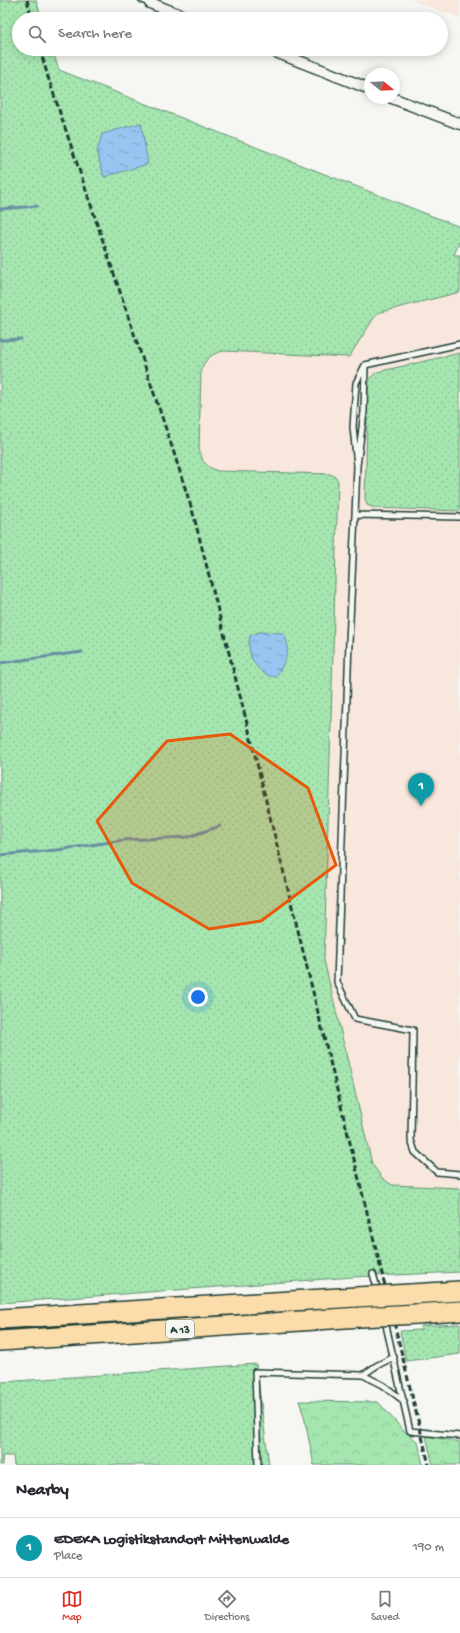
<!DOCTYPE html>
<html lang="en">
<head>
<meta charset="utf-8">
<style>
  body { margin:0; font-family:"Gochi Hand",sans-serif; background:#f7f7f7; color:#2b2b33 }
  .compass { position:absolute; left:364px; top:68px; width:36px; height:36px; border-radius:50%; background:#fff; box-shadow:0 2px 10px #0003; rotate:108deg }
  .you { position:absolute; left:198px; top:997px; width:14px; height:14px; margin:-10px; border:3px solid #fff; border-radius:50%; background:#1a73e8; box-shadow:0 0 0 6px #1a73e833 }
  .badge { display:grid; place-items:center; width:26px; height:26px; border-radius:50%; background:#d93025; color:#fff; font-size:13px; font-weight:700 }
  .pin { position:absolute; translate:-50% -33px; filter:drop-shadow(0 1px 2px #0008) }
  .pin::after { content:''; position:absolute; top:21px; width:14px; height:12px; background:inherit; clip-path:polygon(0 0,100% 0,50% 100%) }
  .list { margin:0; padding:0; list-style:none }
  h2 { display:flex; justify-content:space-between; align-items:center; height:52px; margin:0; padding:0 16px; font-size:17px }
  h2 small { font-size:13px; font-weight:400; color:#7c7c81 }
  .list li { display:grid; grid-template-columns:26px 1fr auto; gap:12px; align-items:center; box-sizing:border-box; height:60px; padding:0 16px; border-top:1px solid #e1e1e2 }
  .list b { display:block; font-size:15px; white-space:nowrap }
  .list p { margin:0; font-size:13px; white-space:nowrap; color:#7c7c81 }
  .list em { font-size:13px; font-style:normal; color:#7c7c81 }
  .icon { flex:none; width:22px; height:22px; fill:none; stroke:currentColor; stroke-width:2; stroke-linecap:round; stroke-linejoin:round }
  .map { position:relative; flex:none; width:460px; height:1465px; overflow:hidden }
  .search { position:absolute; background:#fff; box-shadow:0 2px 10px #0003; left:12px; right:12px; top:12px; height:44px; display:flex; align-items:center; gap:10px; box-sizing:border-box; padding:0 14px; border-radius:22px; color:#7c7c81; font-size:15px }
  .sheet { height:112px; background:#fff }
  nav { display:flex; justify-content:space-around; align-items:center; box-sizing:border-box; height:56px; border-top:1px solid #e1e1e2; background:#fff; font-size:11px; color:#7c7c81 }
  nav a { display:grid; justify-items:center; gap:2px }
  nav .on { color:#d93025 }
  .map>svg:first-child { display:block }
  .built { fill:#f7e7dc }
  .grass { fill:url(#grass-dots); stroke:#629272 }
  .forest { fill:url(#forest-crowns); stroke:#629272 }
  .water { fill:url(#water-ripples); stroke:#678fa5 }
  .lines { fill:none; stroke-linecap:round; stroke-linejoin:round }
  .stream { stroke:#678fa5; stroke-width:3 }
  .lane-casing { stroke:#1f3d34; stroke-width:8 }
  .street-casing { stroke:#1f3d34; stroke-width:13 }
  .highway-casing { stroke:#1f3d34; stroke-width:22 }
  .lane { stroke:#f6f6f2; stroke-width:5 }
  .street { stroke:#f6f6f2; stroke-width:10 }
  .highway { stroke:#faddab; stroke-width:19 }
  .rail { stroke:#1f3d34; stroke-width:3; stroke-dasharray:6 3; stroke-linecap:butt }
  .highway-bridge-casing { stroke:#1f3d34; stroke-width:22; stroke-linecap:butt }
  .highway-bridge { stroke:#faddab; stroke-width:19 }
  .marked { fill:#e8590c; fill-opacity:0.2; stroke:#e8590c; stroke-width:3; stroke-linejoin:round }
  .labels { text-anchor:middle; stroke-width:4; stroke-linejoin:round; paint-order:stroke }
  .shield { fill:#f6f6f2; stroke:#60746d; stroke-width:1 }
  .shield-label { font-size:11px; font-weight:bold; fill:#1f3d34 }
</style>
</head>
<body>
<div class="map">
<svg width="460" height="1465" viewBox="0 0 460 1465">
  <defs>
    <pattern id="grass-dots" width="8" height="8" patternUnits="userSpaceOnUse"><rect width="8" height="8" fill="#a5e6b0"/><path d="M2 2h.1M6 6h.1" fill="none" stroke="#8ec698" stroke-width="1.8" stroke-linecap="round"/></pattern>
    <pattern id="forest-crowns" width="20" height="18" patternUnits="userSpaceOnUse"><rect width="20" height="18" fill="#a5e6b0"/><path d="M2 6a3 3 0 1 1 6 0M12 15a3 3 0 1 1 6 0" fill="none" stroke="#8ec698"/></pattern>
    <pattern id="water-ripples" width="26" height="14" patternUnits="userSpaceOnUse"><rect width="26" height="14" fill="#97c5f1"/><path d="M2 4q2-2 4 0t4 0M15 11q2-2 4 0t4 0" fill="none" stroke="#7ba1c4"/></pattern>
  </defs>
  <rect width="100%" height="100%" fill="#f6f6f2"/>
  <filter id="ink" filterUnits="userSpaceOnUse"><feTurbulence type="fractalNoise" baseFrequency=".025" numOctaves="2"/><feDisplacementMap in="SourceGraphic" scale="8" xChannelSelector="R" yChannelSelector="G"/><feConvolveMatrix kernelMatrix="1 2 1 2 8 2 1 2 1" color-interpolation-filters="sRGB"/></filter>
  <g filter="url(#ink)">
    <path class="built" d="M411 0H460V18Z
      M460 255V1222L379 1227 151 342 270 300Z"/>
    <path class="grass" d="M0 0H36L42 19H19V49H52L59 70 460 227V241L454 255H460V292L377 313 349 357 224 351C213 353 206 358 201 369L199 449 203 461 209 467 217 471 330 474 336 477 338 481 324 960 372 1164 382 1178 392 1185 460 1188V1272L353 1277 0 1303Z
      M460 353V511L375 508 367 505 365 499 368 388 370 378 377 372Z
      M460 1324V1354L406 1361 400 1331 421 1330V1326Z
      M256 1364 269 1465H14L13 1456H2L3 1465H0V1385H2V1382Z"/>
    <path class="forest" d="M299 1401 378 1402 403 1430 418 1442 423 1465H314L304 1416Z
      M426 1436 460 1442V1465H433Z"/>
    <path class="water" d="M141 123 148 164 104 177 97 152 102 134Z
      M259 632 284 633C292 651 285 662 276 677 257 676 245 653 250 636Z"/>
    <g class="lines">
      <path class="stream" d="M0 209 37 206
        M0 340 21 339
        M0 663 82 652
        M0 855 57 850 124 840 188 837 220 826"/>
      <g class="lane-casing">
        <path id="lane" d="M142 0 150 3
          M357 466 353 427 356 383 365 365 460 344
          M355 515 357 466 364 412 365 366
          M460 517 355 515 349 642 337 982 355 1019 413 1030 411 1140 415 1152 437 1172 460 1174
          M373 1274 378 1291
          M380 1299 410 1431 460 1436
          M363 1375 376 1366 394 1357
          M258 1465 255 1372 363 1375 383 1385 404 1401"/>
      </g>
      <g class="street-casing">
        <path id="street" d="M150 3 191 19
          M268 49 370 89
          M392 98 460 124"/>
      </g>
      <g class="highway-casing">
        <path id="highway" d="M411 1294 460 1291
          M416 1314 460 1311
          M0 1319 356 1297
          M0 1341 360 1317"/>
      </g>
      <use href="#lane" class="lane"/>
      <use href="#street" class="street"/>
      <use href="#highway" class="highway"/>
      <path class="rail" d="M27 0 32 19
        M40 49 48 77 174 453 193 513 248 727 429 1465"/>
      <g class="highway-bridge-casing">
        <path id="highway-bridge" d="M356 1297 411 1294
          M360 1317 416 1314"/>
      </g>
      <use href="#highway-bridge" class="highway-bridge"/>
    </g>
  </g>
  <path class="marked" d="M230 734 308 788 336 865 261 921 209 929 132 883 97 821 167 741Z"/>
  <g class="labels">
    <rect class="shield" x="166" y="1320" width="28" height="18" rx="3"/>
    <g class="shield-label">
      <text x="180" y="1333">A 13</text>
    </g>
  </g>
</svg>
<svg class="compass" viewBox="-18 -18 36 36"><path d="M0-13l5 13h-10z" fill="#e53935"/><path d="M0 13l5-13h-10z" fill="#7c7c81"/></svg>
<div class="you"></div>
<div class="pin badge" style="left:421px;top:806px;background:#0f9aa8">1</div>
<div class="search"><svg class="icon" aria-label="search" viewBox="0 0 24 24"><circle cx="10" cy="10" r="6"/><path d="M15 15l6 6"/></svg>Search here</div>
</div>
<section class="sheet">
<h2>Nearby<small></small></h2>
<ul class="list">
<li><span class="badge" style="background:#0f9aa8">1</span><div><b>EDEKA Logistikstandort Mittenwalde</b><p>Place</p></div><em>190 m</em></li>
</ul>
</section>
<nav>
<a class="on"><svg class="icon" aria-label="map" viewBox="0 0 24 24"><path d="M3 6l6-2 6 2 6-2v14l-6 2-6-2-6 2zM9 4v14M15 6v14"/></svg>Map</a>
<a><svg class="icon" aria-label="directions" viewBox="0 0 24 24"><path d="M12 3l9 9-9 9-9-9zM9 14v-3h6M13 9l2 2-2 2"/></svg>Directions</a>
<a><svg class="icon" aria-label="saved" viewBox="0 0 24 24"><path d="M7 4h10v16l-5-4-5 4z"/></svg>Saved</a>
</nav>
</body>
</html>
